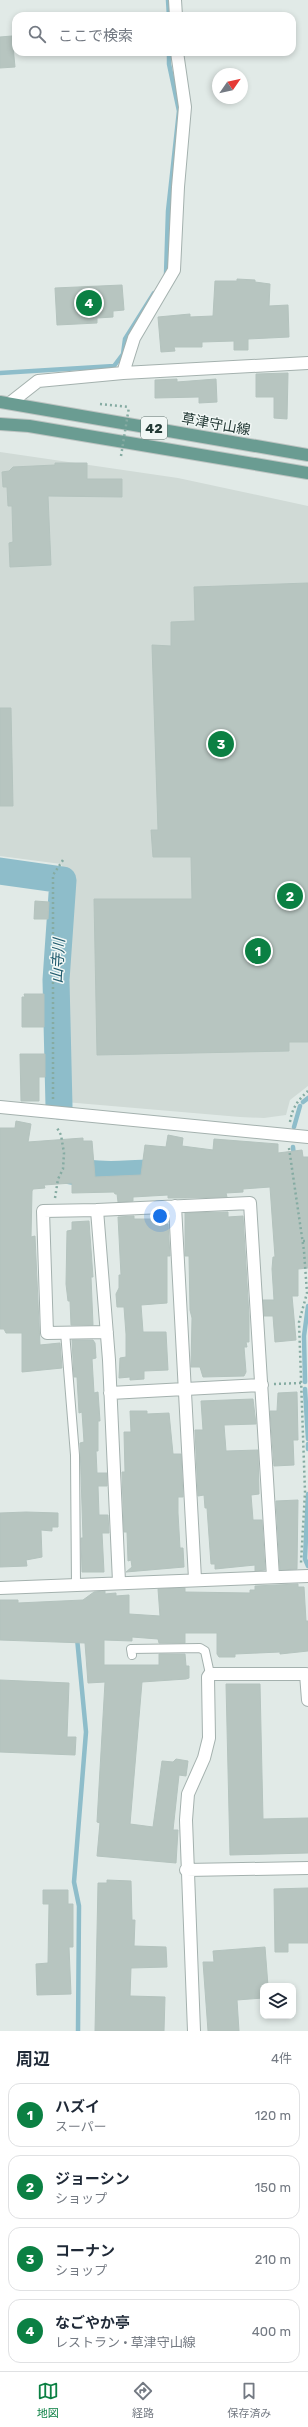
<!DOCTYPE html>
<html lang="ja">
<head>
<meta charset="utf-8">
<style>
  body { margin:0; font-family:Rubik,"Noto Sans JP",sans-serif; background:#f2f2f3; color:#1f2937 }
  .controls { position:absolute; right:12px; bottom:12px; display:grid; overflow:hidden; border-radius:8px; box-shadow:0 2px 6px #0003 }
  .controls button { width:36px; height:36px; display:grid; place-items:center; padding:0; border:0; border-bottom:1px solid #e0e1e3; background:#fff; color:#1f2937; font:20px sans-serif }
  .compass { position:absolute; left:212px; top:68px; width:36px; height:36px; border-radius:50%; background:#fff; box-shadow:0 2px 6px #0003; rotate:56deg }
  .you { position:absolute; left:160px; top:1216px; width:14px; height:14px; margin:-10px; border:3px solid #fff; border-radius:50%; background:#1a73e8; box-shadow:0 0 0 6px #1a73e833 }
  .badge { display:grid; place-items:center; width:26px; height:26px; border-radius:50%; background:#0b8043; color:#fff; font-size:13px; font-weight:700 }
  .pin { position:absolute; translate:-50% -50%; border:2px solid #fff; box-shadow:0 1px 4px #0006 }
  .list { margin:0; padding:0; list-style:none }
  h2 { display:flex; justify-content:space-between; align-items:center; height:52px; margin:0; padding:0 16px; font-size:17px }
  h2 small { font-size:13px; font-weight:400; color:#747a83 }
  .list li { display:grid; grid-template-columns:26px 1fr auto; gap:12px; align-items:center; box-sizing:border-box; height:64px; margin:0 8px 8px; padding:0 8px; border:1px solid #e0e1e3; border-radius:12px }
  .list b { display:block; font-size:15px; white-space:nowrap }
  .list p { margin:0; font-size:13px; white-space:nowrap; color:#747a83 }
  .list em { font-size:13px; font-style:normal; color:#747a83 }
  .icon { flex:none; width:22px; height:22px; fill:none; stroke:currentColor; stroke-width:2; stroke-linecap:round; stroke-linejoin:round }
  .map { position:relative; flex:none; width:308px; height:2031px; overflow:hidden }
  .search { position:absolute; background:#fff; box-shadow:0 2px 6px #0003; left:12px; right:12px; top:12px; height:44px; display:flex; align-items:center; gap:10px; box-sizing:border-box; padding:0 14px; border-radius:12px; color:#747a83; font-size:15px }
  .sheet { height:340px; background:#fff }
  nav { display:flex; justify-content:space-around; align-items:center; box-sizing:border-box; height:56px; border-top:1px solid #e0e1e3; background:#fff; font-size:11px; color:#747a83 }
  nav a { display:grid; justify-items:center; gap:2px }
  nav .on { color:#0b8043 }
  .map>svg:first-child { display:block }
  .built { fill:#d0dad6 }
  .lines { fill:none; stroke-linecap:round; stroke-linejoin:round }
  .stream { stroke:#8ebdca; stroke-width:4.5 }
  .river { stroke:#8ebdca; stroke-width:27 }
  .building { fill:#b7c5c0; stroke:#b4c3be }
  .lane-casing { stroke:#a4b1ae; stroke-width:10 }
  .street-casing { stroke:#a4b1ae; stroke-width:14 }
  .primary-casing { stroke:#bdc4c2; stroke-width:14 }
  .path { stroke:#85aba2; stroke-width:2.5; stroke-dasharray:2 3; stroke-linecap:butt }
  .lane { stroke:#fff; stroke-width:8 }
  .street { stroke:#fff; stroke-width:12 }
  .primary { stroke:#6a9c92; stroke-width:12 }
  .path-bridge { stroke:#85aba2; stroke-width:2.5; stroke-dasharray:2 3; stroke-linecap:butt }
  .labels { text-anchor:middle; stroke-width:3; stroke-linejoin:round; paint-order:stroke }
  .shield { fill:#f1f7f5; stroke:#61726f; stroke-width:1 }
  .shield-label { font-size:13px; font-weight:bold; fill:#233935 }
  .street-label { font-size:14px; fill:#233935; stroke:#f1f7f5 }
  .water-label { font-size:15px; font-style:italic; fill:#235d6f; stroke:#f1f7f5 }
</style>
</head>
<body>
<div class="map">
<svg width="308" height="2031" viewBox="0 0 308 2031">
  <rect width="100%" height="100%" fill="#e1eae7"/>
  <path class="built" d="M0 452 178 478 308 506V1086L290 1100 286 1115 264 1118 240 1117 65 1102 64 976 67 874 61 864 0 856Z"/>
  <g class="lines">
    <path class="stream" d="M168 0 169 16
      M166 275 168 211 179 111 169 64V52
      M0 373 114 366 123 354 125 339 154 293
      M303 1102 308 1098
      M294 1127 300 1106
      M293 1147 294 1157
      M305 1382 304 1336 308 1306
      M305 1389 308 1439
      M308 1444V1449
      M308 1494 305 1559 308 1566
      M77 1638 86 1732 74 1882 79 1906 78 2031"/>
    <path class="river" d="M0 871 63 880 56 980 59 1106
      M66 1170C102 1178 140 1173 177 1171"/>
  </g>
  <path class="building" d="M12 36 15 67 0 68V37Z
    M237 279 255 280V282L270 284 269 306 288 305 289 337 248 339V350H234V341L202 342V347H174L175 351 161 352 158 317 190 314V317L213 316 215 281H237Z
    M122 285 124 310 113 311V317L97 318V323L57 325 55 288Z
    M288 373 287 419 274 418V397H256V374Z
    M177 379V382L216 379 217 402 199 403V397L155 398V380Z
    M55 463H87V479H122V497L48 496 51 565 10 567 9 543 13 542 12 506H8L7 487H3L2 472 9 471 13 467 55 465Z
    M308 583V1042H289V1051L97 1055 94 899H192L191 857H153L151 830H158L152 645 171 646V622L195 621 194 587Z
    M0 708H11L13 806H0Z
    M35 901 49 902 48 919H34Z
    M24 994H44V1027H22V997H25Z
    M20 1054H45V1077H39V1101H21Z
    M16 1121 31 1124 28 1142 83 1138V1141H92L95 1177 141 1175 145 1145 166 1147 168 1135 183 1138 182 1146 213 1150 214 1139 278 1144V1153L302 1150 303 1157H308V1268L298 1269V1296H292L296 1340 275 1342 273 1316H264L263 1300H274L272 1269 273 1257H275L270 1187 243 1189V1192L226 1193 227 1197 184 1198H168V1195L133 1197V1201L118 1202 117 1194H115L114 1192 72 1193V1183L44 1185 45 1188 33 1189 32 1191 31 1237 35 1236 40 1345 60 1343 62 1368 22 1372V1333H6L4 1329H0V1128H15Z
    M228 1212V1217L243 1216 249 1316V1342H246L247 1347H244L246 1372 244 1376 203 1377 200 1367H191L192 1318 190 1310 189 1256H185V1213Z
    M134 1216V1219H157V1224H168L170 1256H167V1303L141 1305 143 1332H166L168 1370 144 1371V1379L130 1380V1377L119 1378 120 1358 126 1357V1334L124 1307H117L116 1294 119 1288V1275H121L118 1217Z
    M89 1221 93 1277H91L93 1325H71L70 1301H68L66 1284 67 1231 72 1230V1222Z
    M72 1340H93L95 1343 96 1358 92 1359 94 1393 98 1392 100 1421H98V1451H96L97 1473H107V1486H98L99 1515H108L109 1533H102L104 1572H82L81 1538H83L80 1443 84 1442 82 1412 79 1413 77 1377H74Z
    M297 1392 298 1440H293L294 1465 274 1466 270 1411H277L278 1393Z
    M253 1399 256 1424 224 1425 226 1451 258 1450 259 1494 251 1495 253 1520H262L265 1570 255 1571V1565L215 1569V1564H211L207 1508H205L204 1495 198 1496 195 1430H203L201 1401Z
    M130 1411H147V1414L169 1413 173 1454H181L183 1497H178V1513L180 1548H183L184 1567 126 1572 132 1567 131 1560 128 1561 127 1532H124L122 1472H125L124 1432H131Z
    M298 1500 297 1569 280 1570 276 1501Z
    M26 1512 58 1513V1527H52V1531L41 1530 42 1557 26 1560 27 1566 0 1567V1513Z
    M298 1584V1587H304L306 1621H308V1651L280 1654V1652L235 1654V1657H219L217 1654V1633H185V1643H159L158 1639 132 1637V1641L104 1640V1665H159V1654H185L186 1666H189V1678L186 1679 142 1682 130 1824 153 1827 162 1761 173 1762 176 1759 188 1761 186 1776 179 1775 173 1830H178L176 1863 97 1856 100 1823 97 1822 105 1682 88 1683 85 1643 0 1640V1600H18V1603L83 1600 94 1592 105 1591V1594L116 1593V1596L129 1595V1614L160 1616 158 1589 185 1588V1592L250 1593V1590H255V1586Z
    M0 1680 69 1683 67 1737H76L75 1755 0 1752Z
    M226 1684H260L263 1819 308 1818V1853L230 1855Z
    M107 1880 131 1881 132 1920H135L134 1946 166 1947 167 1967 131 1968 130 1996 165 1997 164 2031H95L98 1883H107Z
    M308 1888V1943H288V1952H275L274 1889Z
    M43 1890H68V1904H73V1947H69L71 1994 37 1995 36 1964 48 1963 49 1904H43Z
    M265 1947 268 1986H263V1998L237 2000 239 2031H208L203 1962H214L213 1951Z"/>
  <g class="lines">
    <g class="lane-casing">
      <path id="lane" d="M65 1332 75 1455 76 1585
        M132 1655 131 1649 200 1648 205 1651 210 1674"/>
    </g>
    <g class="street-casing">
      <path id="street" d="M175 0 176 16
        M123 373 134 338 174 270 178 187 185 107 177 52
        M10 403 38 381 123 373 308 363
        M0 1107 308 1137
        M175 1206 195 1579
        M97 1210 43 1211 47 1333 107 1332
        M110 1393 262 1385
        M119 1582 109 1360 97 1210 250 1203 273 1577
        M0 1588 308 1576
        M186 1870 308 1868
        M194 2031 186 1820 188 1794 204 1758 209 1738 208 1677 210 1674H306L308 1700"/>
    </g>
    <g class="primary-casing">
      <path id="primary" d="M0 402 308 455
        M0 424 29 426 308 473"/>
    </g>
    <path class="path" d="M100 404 129 407
      M53 1099V875L63 860
      M290 1122C292 1108 298 1100 308 1091
      M289 1148 304 1251 307 1293 299 1322 305 1492 301 1563
      M55 1198 58 1179 63 1169 64 1153 61 1135 56 1126
      M303 1241H308
      M274 1384 301 1383"/>
    <use href="#lane" class="lane"/>
    <use href="#street" class="street"/>
    <use href="#primary" class="primary"/>
    <path class="path-bridge" d="M121 456 129 407"/>
  </g>
  <g class="labels">
    <rect class="shield" x="141" y="417" width="26" height="22" rx="3"/>
    <g class="shield-label">
      <text x="154" y="433">42</text>
    </g>
    <g class="street-label">
      <text transform="translate(216 424) rotate(10)" y="5">草津守山線</text>
    </g>
    <g class="water-label">
      <text transform="translate(58 961) rotate(-87)" y="5">山寺川</text>
    </g>
  </g>
</svg>
<div class="controls">
<button><svg class="icon" aria-label="layers" viewBox="0 0 24 24"><path d="M12 4l9 5-9 5-9-5zM3 14l9 5 9-5"/></svg></button>
</div>
<svg class="compass" viewBox="-18 -18 36 36"><path d="M0-13l5 13h-10z" fill="#e53935"/><path d="M0 13l5-13h-10z" fill="#747a83"/></svg>
<div class="you"></div>
<div class="pin badge" style="left:258px;top:951px">1</div>
<div class="pin badge" style="left:290px;top:896px">2</div>
<div class="pin badge" style="left:221px;top:744px">3</div>
<div class="pin badge" style="left:89px;top:303px">4</div>
<div class="search"><svg class="icon" aria-label="search" viewBox="0 0 24 24"><circle cx="10" cy="10" r="6"/><path d="M15 15l6 6"/></svg>ここで検索</div>
</div>
<section class="sheet">
<h2>周辺<small>4件</small></h2>
<ul class="list">
<li><span class="badge">1</span><div><b>ハズイ</b><p>スーパー</p></div><em>120 m</em></li>
<li><span class="badge">2</span><div><b>ジョーシン</b><p>ショップ</p></div><em>150 m</em></li>
<li><span class="badge">3</span><div><b>コーナン</b><p>ショップ</p></div><em>210 m</em></li>
<li><span class="badge">4</span><div><b>なごやか亭</b><p>レストラン · 草津守山線</p></div><em>400 m</em></li>
</ul>
</section>
<nav>
<a class="on"><svg class="icon" aria-label="map" viewBox="0 0 24 24"><path d="M3 6l6-2 6 2 6-2v14l-6 2-6-2-6 2zM9 4v14M15 6v14"/></svg>地図</a>
<a><svg class="icon" aria-label="directions" viewBox="0 0 24 24"><path d="M12 3l9 9-9 9-9-9zM9 14v-3h6M13 9l2 2-2 2"/></svg>経路</a>
<a><svg class="icon" aria-label="saved" viewBox="0 0 24 24"><path d="M7 4h10v16l-5-4-5 4z"/></svg>保存済み</a>
</nav>
</body>
</html>
